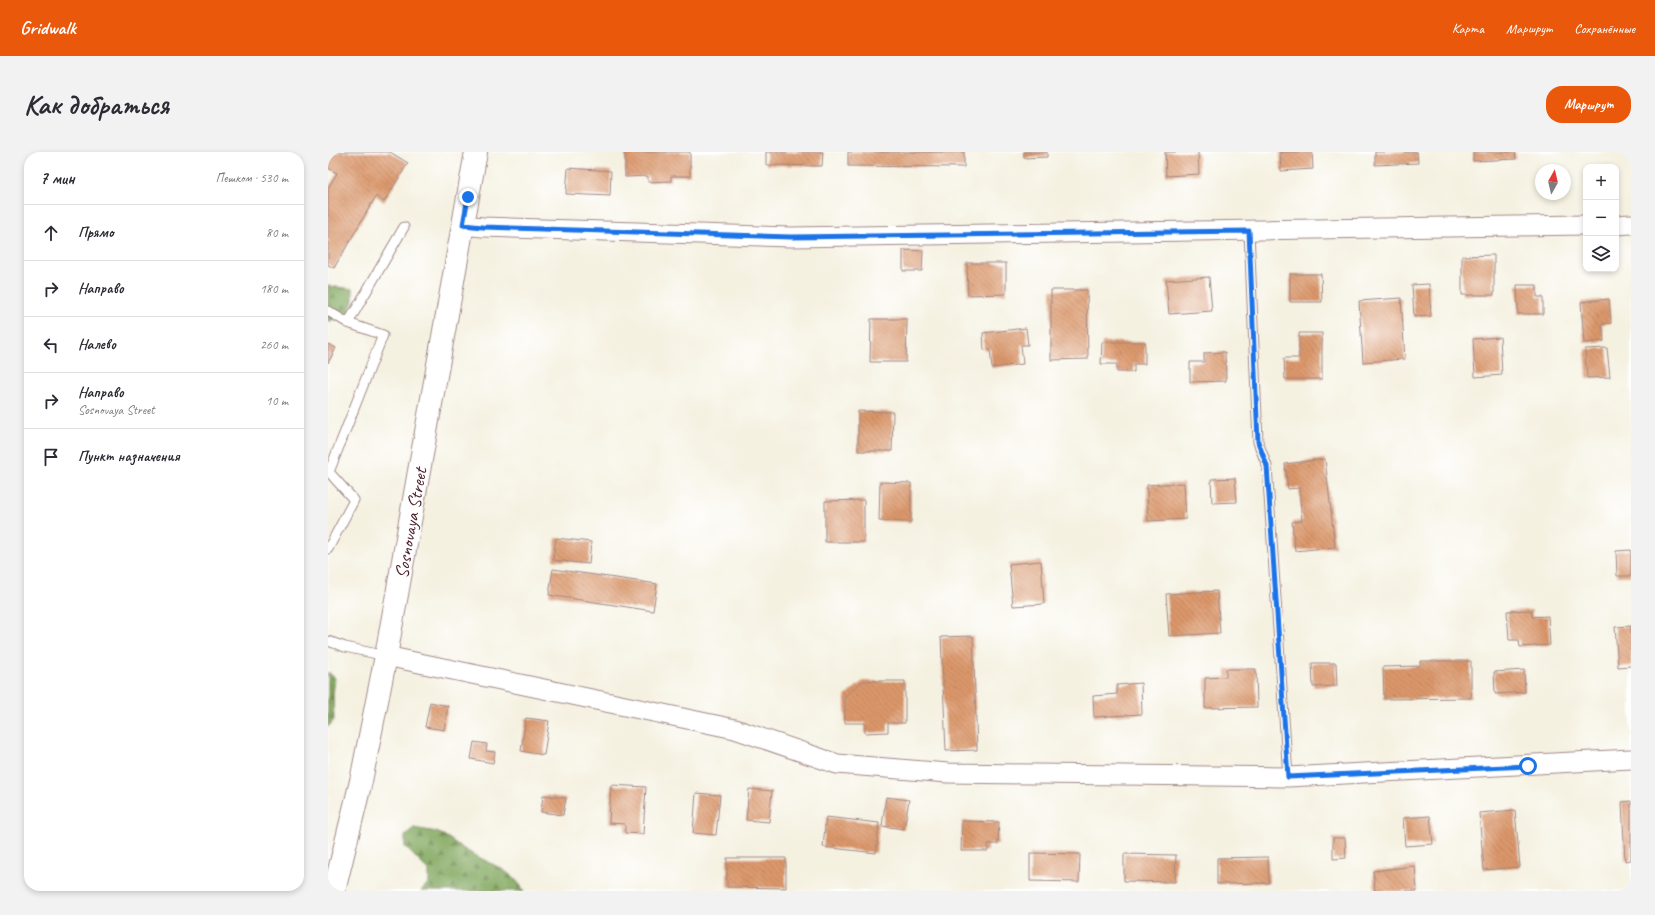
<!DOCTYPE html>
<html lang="ru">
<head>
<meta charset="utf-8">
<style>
  body { margin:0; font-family:Caveat,sans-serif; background:#f2f2f3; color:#2b2b33 }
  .controls { position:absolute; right:12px; top:12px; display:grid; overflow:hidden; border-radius:8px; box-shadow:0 2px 6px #0003 }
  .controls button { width:36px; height:36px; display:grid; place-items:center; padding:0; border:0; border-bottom:1px solid #e1e1e2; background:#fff; color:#2b2b33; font:20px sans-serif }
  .compass { position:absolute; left:1207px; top:12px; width:36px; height:36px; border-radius:50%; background:#fff; box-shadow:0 2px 6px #0003; rotate:8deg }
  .stop { position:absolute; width:12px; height:12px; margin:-9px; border:3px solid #1a73e8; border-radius:50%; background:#fff }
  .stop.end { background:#1a73e8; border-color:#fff; box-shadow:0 1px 4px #0008 }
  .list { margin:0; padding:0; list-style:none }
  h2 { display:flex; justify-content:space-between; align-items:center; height:52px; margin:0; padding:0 16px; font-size:17px }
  h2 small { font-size:13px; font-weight:400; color:#7c7c81 }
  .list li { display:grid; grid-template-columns:26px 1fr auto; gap:12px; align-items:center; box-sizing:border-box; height:56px; padding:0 16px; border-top:1px solid #e1e1e2 }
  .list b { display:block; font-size:15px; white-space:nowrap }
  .list p { margin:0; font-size:13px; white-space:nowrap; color:#7c7c81 }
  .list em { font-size:13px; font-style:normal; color:#7c7c81 }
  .icon { flex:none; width:22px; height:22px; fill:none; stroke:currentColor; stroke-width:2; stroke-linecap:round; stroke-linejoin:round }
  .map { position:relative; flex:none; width:1303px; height:739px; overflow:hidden; border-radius:16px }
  header { display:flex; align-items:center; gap:24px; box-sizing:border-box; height:56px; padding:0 20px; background:#ea580c; color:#fff }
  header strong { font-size:19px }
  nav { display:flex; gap:22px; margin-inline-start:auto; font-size:14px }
  .intro { display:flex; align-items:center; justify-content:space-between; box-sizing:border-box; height:96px; padding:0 24px }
  h1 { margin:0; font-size:28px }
  .button { padding:10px 18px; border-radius:16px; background:#ea580c; color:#fff; font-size:14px; font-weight:700 }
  main { display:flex; gap:24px; padding:0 24px }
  aside { flex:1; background:#fff; border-radius:16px; box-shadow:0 2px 6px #0003 }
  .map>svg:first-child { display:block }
  .forest { fill:url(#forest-firs); stroke:#666444 }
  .building { fill:url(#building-back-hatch) }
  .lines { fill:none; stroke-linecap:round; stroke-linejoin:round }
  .service-casing { stroke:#a08886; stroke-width:11 }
  .minor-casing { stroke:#a08886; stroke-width:21 }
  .tertiary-casing { stroke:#a08886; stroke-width:24 }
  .service { stroke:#fff; stroke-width:9 }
  .minor { stroke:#fff; stroke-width:19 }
  .tertiary { stroke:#fff; stroke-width:22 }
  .route { stroke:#1a73e8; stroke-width:5 }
  .labels { text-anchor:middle; stroke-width:3; stroke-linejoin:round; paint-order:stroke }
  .street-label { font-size:19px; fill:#4a1f2b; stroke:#fff }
</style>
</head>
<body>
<header>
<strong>Gridwalk</strong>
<nav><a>Карта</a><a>Маршрут</a><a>Сохранённые</a></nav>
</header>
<div class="intro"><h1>Как добраться</h1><a class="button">Маршрут</a></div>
<main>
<aside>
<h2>7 мин<small>Пешком · 530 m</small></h2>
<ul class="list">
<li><svg class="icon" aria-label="ahead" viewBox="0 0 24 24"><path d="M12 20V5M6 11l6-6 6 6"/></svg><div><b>Прямо</b></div><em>80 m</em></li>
<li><svg class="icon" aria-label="right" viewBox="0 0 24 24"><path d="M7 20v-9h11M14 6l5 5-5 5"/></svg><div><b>Направо</b></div><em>180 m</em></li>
<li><svg class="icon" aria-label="left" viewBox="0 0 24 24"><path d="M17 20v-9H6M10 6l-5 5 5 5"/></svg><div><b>Налево</b></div><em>260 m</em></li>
<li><svg class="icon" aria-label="right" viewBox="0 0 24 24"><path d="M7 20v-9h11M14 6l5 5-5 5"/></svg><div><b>Направо</b><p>Sosnovaya Street</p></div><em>10 m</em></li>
<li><svg class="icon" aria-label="arrive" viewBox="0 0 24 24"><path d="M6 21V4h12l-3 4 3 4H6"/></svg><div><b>Пункт назначения</b></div></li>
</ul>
</aside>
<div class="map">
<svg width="1303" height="739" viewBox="0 0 1303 739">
  <defs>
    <pattern id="forest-firs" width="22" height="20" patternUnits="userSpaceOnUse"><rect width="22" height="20" fill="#82a85e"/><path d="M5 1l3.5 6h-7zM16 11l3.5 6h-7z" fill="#6c884e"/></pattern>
    <pattern id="building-back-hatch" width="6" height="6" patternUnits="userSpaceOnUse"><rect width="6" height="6" fill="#dc976b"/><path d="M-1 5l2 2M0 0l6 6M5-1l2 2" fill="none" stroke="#b47b58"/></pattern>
  </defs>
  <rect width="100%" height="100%" fill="#fff"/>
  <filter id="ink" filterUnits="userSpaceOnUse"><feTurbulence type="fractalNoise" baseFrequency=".025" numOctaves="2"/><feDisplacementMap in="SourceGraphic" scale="8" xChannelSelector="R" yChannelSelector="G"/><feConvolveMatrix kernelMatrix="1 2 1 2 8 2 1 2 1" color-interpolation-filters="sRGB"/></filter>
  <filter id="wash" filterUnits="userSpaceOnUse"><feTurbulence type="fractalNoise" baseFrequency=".012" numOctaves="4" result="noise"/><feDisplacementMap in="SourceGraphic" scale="16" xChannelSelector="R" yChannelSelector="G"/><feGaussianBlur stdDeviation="0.9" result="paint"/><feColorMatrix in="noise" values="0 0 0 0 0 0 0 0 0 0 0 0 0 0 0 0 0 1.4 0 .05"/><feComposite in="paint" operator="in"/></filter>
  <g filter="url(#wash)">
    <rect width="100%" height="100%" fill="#f5f1e1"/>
    <path class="forest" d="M0 132 2 134 25 137V149L21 160 0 170Z
      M0 520 7 526 5 542 6 568 0 575Z
      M86 676C94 678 103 678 111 681 121 685 129 693 139 699 159 711 184 717 196 739H93L101 730V719L77 695V683Z"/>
    <g id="blocks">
      <path class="building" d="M0 0H62L80 11 56 50 48 44 6 116 0 113V36L9 21 0 16Z
        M297 0H362V24H343V29L320 30V24L297 25Z
        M438 0H495L494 14 438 13Z
        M520 0H636V15L520 14Z
        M696 0H719V5L696 6Z
        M837 0H870L871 22 838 24Z
        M952 0H984L985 17 953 19Z
        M1047 0H1089L1090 11 1047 13Z
        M1145 0H1187L1188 7 1145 9Z
        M240 16 283 19 282 44 238 42Z
        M575 98 595 99 594 119H575Z
        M1166 103V143H1134V104Z
        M639 111H678V142L640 143Z
        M962 122H993L994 150H962Z
        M881 125 884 159 841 162 838 128Z
        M1101 132 1103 164 1086 165 1084 133Z
        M1189 133H1209V145H1215V162H1190Z
        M723 138H759L760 207 723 208Z
        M1073 146 1077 207 1035 210 1031 149Z
        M1281 147 1283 171 1274 172 1276 189 1256 191 1253 150Z
        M543 167H579L578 210H542Z
        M698 176 700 193H693L695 212 664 216 662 197 656 198 655 181Z
        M971 181H994V227H957L956 206H971Z
        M1172 185 1174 223 1147 225 1145 187Z
        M774 190H817V212H806V220H789V212H773Z
        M0 192 8 196 0 211Z
        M1279 196 1282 225 1259 226 1257 197Z
        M897 200 898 229 862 230V210H876V201Z
        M530 259 565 260 564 299H530Z
        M997 307 1007 395 967 399 964 370 974 369 971 336 960 337 957 312Z
        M907 326 909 350 884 351 883 327Z
        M552 330 583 331V370L551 369Z
        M856 331 858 367 820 369 819 333Z
        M536 348V390H497V349Z
        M228 386 263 390 261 412 225 408Z
        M1303 398V424H1289L1288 399Z
        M713 409 716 452 685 454 681 412Z
        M225 417 329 432 325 459 221 443Z
        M889 439 892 481 841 484 838 442Z
        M1204 458V465L1220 464 1222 493 1192 495 1191 488H1181L1179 459Z
        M1303 474V514L1290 515 1287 475Z
        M645 484 649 598 618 599 613 485Z
        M1092 509H1143V546L1056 547 1055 515 1092 514Z
        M984 511H1008L1009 534 985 535Z
        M898 517H928L929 555 877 556V526L898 525Z
        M1196 518 1197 540 1167 542 1166 520Z
        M535 529H577V571H560V580L537 581V571H517V544Z
        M813 531 814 562 766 565 765 544 789 542V533Z
        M102 550 120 554 116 578 97 575Z
        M198 566 221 569 216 603 193 599Z
        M146 590 159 592 158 599 167 600 165 611 143 607Z
        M283 633 318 635 315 682 297 681V672L281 671Z
        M421 637 444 639 441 670 418 668Z
        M368 641 392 643 388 683 365 681Z
        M215 643 238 646 235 663 213 660Z
        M558 645 581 648 576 677 554 674Z
        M1303 649V708L1297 709 1294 650Z
        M1187 658 1192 715 1156 718 1151 661Z
        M1102 664 1105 692 1077 694 1075 666Z
        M498 665 551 671 548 701 495 695Z
        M634 669 671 670 670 692H660V699H633Z
        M1005 686H1017L1018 706 1005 707Z
        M702 701 752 702 751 730 702 729Z
        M796 702 848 703 847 730 796 729Z
        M940 705 941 731 889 732V706Z
        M399 706H458V736L399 735Z
        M1087 714 1089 739H1047L1045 719Z"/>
    </g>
  </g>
  <g filter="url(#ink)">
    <use href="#blocks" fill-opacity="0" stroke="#a08886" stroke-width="1"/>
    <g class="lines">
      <g class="service-casing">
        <path id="service" d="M921 79 930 290 939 314 960 625
          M0 159 20 171 55 183 1 320
          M20 171 76 75
          M0 319 26 348 0 397
          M0 489 17 495 58 504"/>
      </g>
      <g class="minor-casing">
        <path id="minor" d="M135 73 155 75 463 85 1258 73
          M1288 73 1303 72
          M58 504 407 577 509 612 620 621 960 625 1303 607"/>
      </g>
      <g class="tertiary-casing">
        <path id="tertiary" d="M6 739 33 629 58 504 148 0"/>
      </g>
      <use href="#service" class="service"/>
      <use href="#minor" class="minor"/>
      <use href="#tertiary" class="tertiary"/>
    </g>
  </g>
  <g class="lines" filter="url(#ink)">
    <path class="route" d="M140 45 135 73 155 75 463 85 921 79 930 290 939 314 960 625 1200 614"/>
  </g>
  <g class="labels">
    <g class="street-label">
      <text transform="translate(82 371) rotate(-80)" y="7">Sosnovaya Street</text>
    </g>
  </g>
</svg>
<div class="controls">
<button>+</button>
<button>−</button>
<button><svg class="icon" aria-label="layers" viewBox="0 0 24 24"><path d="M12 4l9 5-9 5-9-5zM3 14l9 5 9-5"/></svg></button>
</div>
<svg class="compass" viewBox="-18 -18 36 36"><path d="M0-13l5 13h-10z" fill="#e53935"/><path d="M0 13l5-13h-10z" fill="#7c7c81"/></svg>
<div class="stop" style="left:1200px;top:614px"></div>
<div class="stop end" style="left:140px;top:45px"></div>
</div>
</main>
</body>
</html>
